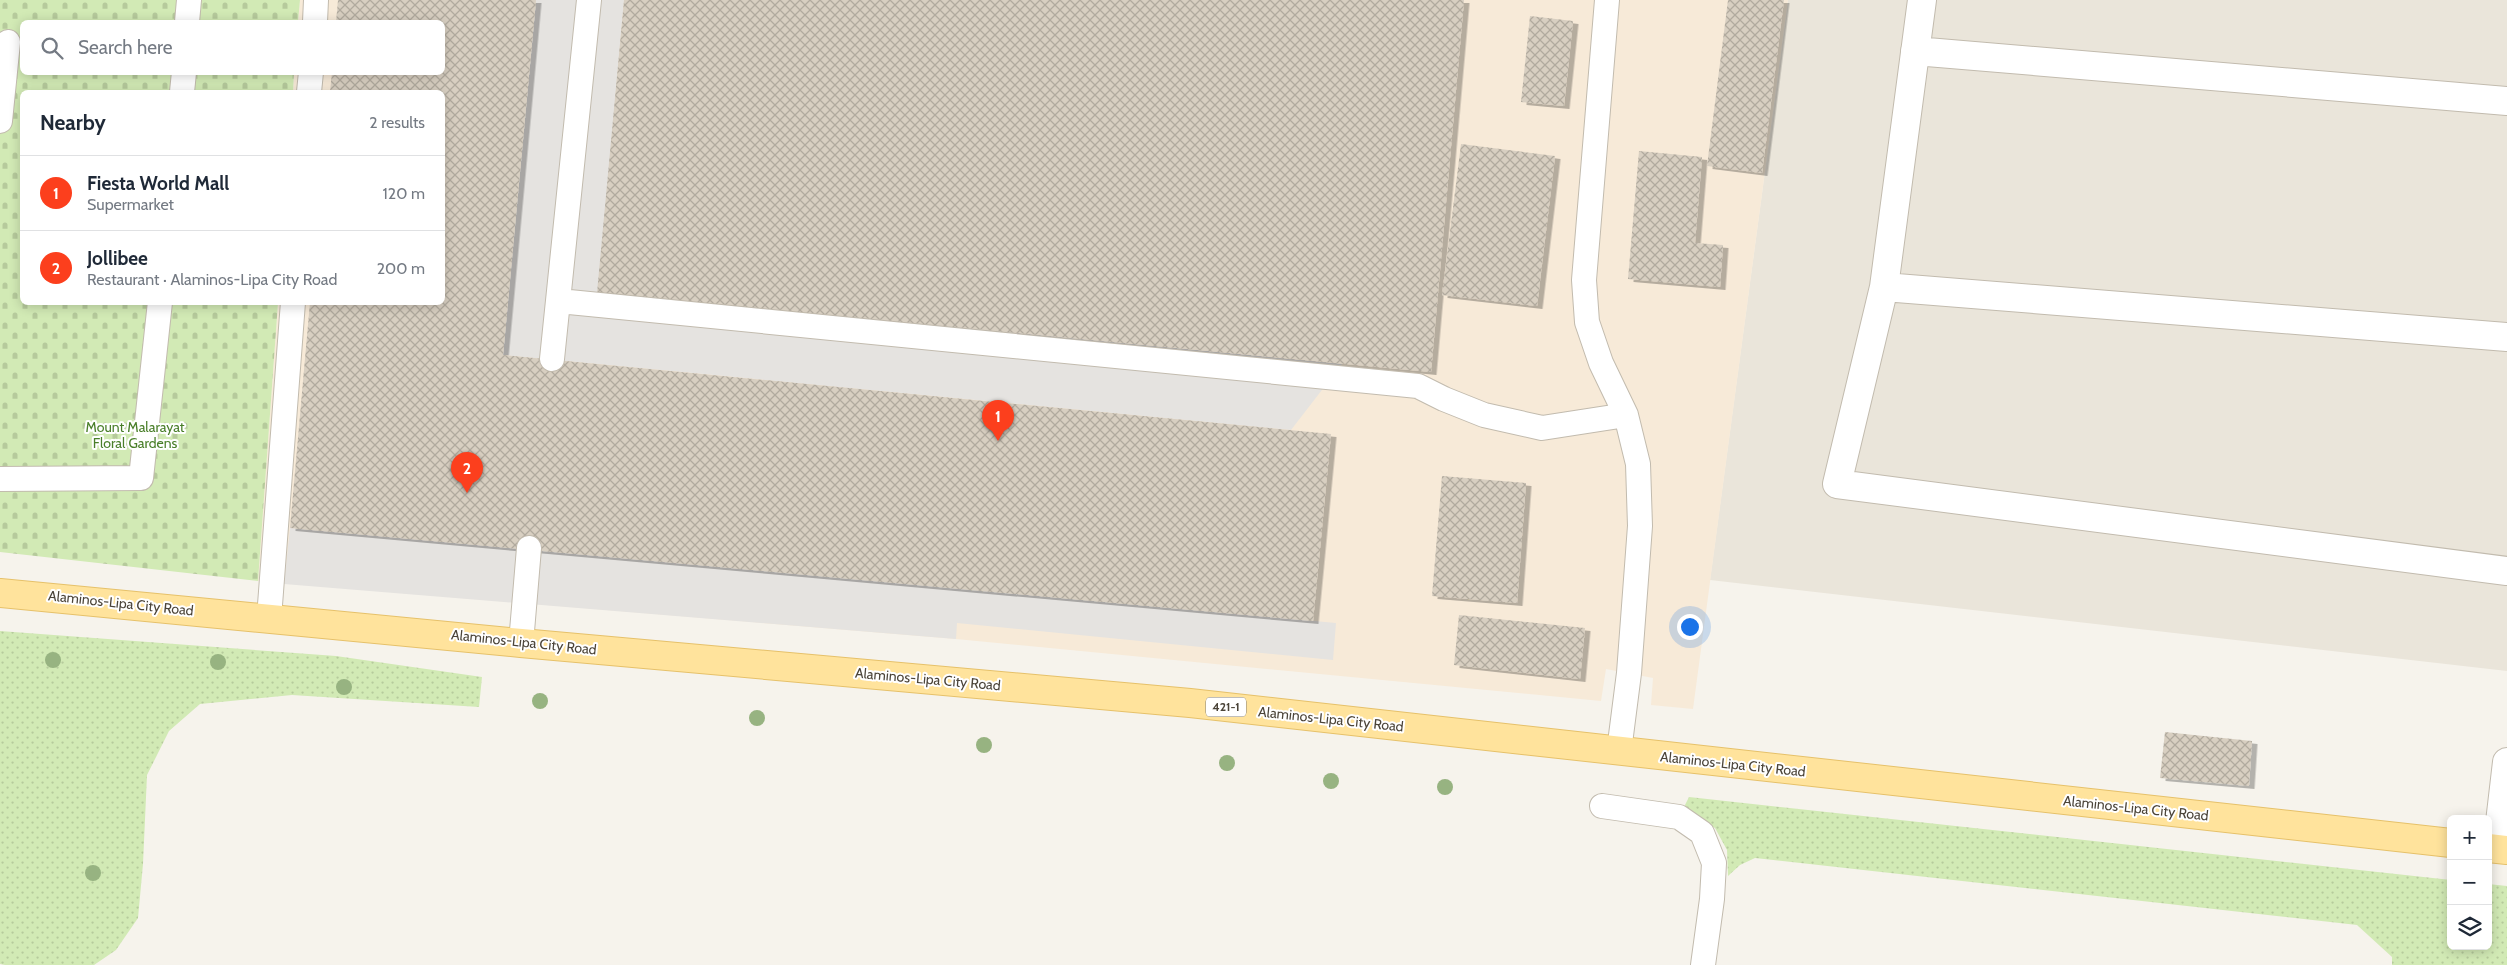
<!DOCTYPE html>
<html lang="en">
<head>
<meta charset="utf-8">
<style>
  body { margin:0; font-family:Cabin,sans-serif; background:#f2f2f3; color:#1f2937 }
  .controls { position:absolute; right:15px; bottom:15px; display:grid; overflow:hidden; border-radius:8px; box-shadow:0 2px 12px #0003 }
  .controls button { width:45px; height:45px; display:grid; place-items:center; padding:0; border:0; border-bottom:1px solid #e0e1e3; background:#fff; color:#1f2937; font:25px sans-serif }
  .you { position:absolute; left:1689px; top:626px; width:18px; height:18px; margin:-12px; border:4px solid #fff; border-radius:50%; background:#1a73e8; box-shadow:0 0 0 8px #1a73e833 }
  .badge { display:grid; place-items:center; width:32px; height:32px; border-radius:50%; background:#fc3f1d; color:#fff; font-size:16px; font-weight:700 }
  .pin { position:absolute; translate:-50% -41px; filter:drop-shadow(0 1px 2px #0008) }
  .pin::after { content:''; position:absolute; top:26px; width:18px; height:15px; background:inherit; clip-path:polygon(0 0,100% 0,50% 100%) }
  .list { margin:0; padding:0; list-style:none }
  h2 { display:flex; justify-content:space-between; align-items:center; height:65px; margin:0; padding:0 20px; font-size:21px }
  h2 small { font-size:16px; font-weight:400; color:#747a83 }
  .list li { display:grid; grid-template-columns:32px 1fr auto; gap:15px; align-items:center; box-sizing:border-box; height:75px; padding:0 20px; border-top:1px solid #e0e1e3 }
  .list b { display:block; font-size:19px; white-space:nowrap }
  .list p { margin:0; font-size:16px; white-space:nowrap; color:#747a83 }
  .list em { font-size:16px; font-style:normal; color:#747a83 }
  .icon { flex:none; width:28px; height:28px; fill:none; stroke:currentColor; stroke-width:2; stroke-linecap:round; stroke-linejoin:round }
  .map { position:relative; flex:none; width:2507px; height:965px; overflow:hidden }
  .search { position:absolute; background:#fff; box-shadow:0 2px 12px #0003; left:20px; top:20px; width:425px; height:55px; display:flex; align-items:center; gap:12px; box-sizing:border-box; padding:0 18px; border-radius:8px; color:#747a83; font-size:19px }
  .panel { position:absolute; background:#fff; box-shadow:0 2px 12px #0003; left:20px; top:90px; width:425px; height:215px; border-radius:8px }
  .map>svg:first-child { display:block }
  .residential { fill:#eae5da }
  .commercial { fill:#f7ead8 }
  .grass { fill:url(#grass-dots) }
  .cemetery { fill:url(#cemetery-stones) }
  .parking { fill:#e5e3e0 }
  .building { fill:url(#building-cross-hatch); filter:url(#shadow) }
  .lines { fill:none; stroke-linecap:round; stroke-linejoin:round }
  .service-casing { stroke:#c2bbae; stroke-width:26 }
  .minor-casing { stroke:#c2bbae; stroke-width:30 }
  .primary-casing { stroke:#e6c16a; stroke-width:30 }
  .service { stroke:#fff; stroke-width:24 }
  .minor { stroke:#fff; stroke-width:28 }
  .primary { stroke:#ffe39c; stroke-width:28 }
  .tree { fill:#97b381 }
  .labels { text-anchor:middle; stroke-width:4; stroke-linejoin:round; paint-order:stroke }
  .shield { fill:#fff; stroke:#817c74; stroke-width:1 }
  .shield-label { font-size:12px; font-weight:bold; fill:#4b4439 }
  .park-label { font-size:14px; fill:#4a7f2a; stroke:#fff }
  .street-label { font-size:14px; fill:#4b4439; stroke:#fff }
</style>
</head>
<body>
<div class="map">
<svg width="2507" height="965" viewBox="0 0 2507 965">
  <defs>
    <pattern id="grass-dots" width="8" height="8" patternUnits="userSpaceOnUse" patternTransform="scale(1.25)"><rect width="8" height="8" fill="#d2eab5"/><path d="M2 2h.1M6 6h.1" fill="none" stroke="#b6ca9c" stroke-width="1.8" stroke-linecap="round"/></pattern>
    <pattern id="cemetery-stones" width="16" height="16" patternUnits="userSpaceOnUse" patternTransform="scale(1.25)"><rect width="16" height="16" fill="#d2eab5"/><path d="M2 7V4a2 2 0 0 1 4 0v3zM10 15v-3a2 2 0 0 1 4 0v3z" fill="#b6ca9c"/></pattern>
    <pattern id="building-cross-hatch" width="8" height="8" patternUnits="userSpaceOnUse" patternTransform="scale(1.25)"><rect width="8" height="8" fill="#d8cfc1"/><path d="M0 0l8 8M0 8l8-8" fill="none" stroke="#b1aa9e"/></pattern>
    <filter id="shadow"><feDropShadow dx="5.5" dy="3" stdDeviation="0" flood-color="#0004"/></filter>
  </defs>
  <rect width="100%" height="100%" fill="#f6f3ec"/>
  <path class="residential" d="M1788 0H2507V671L1710 580Z"/>
  <path class="commercial" d="M300 0H1788L1693 709 1651 705 1653 678 1606 669 1601 701 956 639 258 581 278 303 442 302V92H293L294 73 442 72V22H298Z"/>
  <path class="grass" d="M0 631 336 656 482 677 479 707 292 695 200 704 169 731 147 775 143 864 138 918 116 950 94 965H5L0 964Z
    M1689 797 2451 880V946H2488V884L2507 886V965H2392V957L2357 925 1755 858 1740 865 1728 876 1727 850 1715 828 1687 813 1685 805Z"/>
  <path class="cemetery" d="M0 0H300L298 22H22V72L294 73 293 92H22V302L278 303 258 581 0 552Z"/>
  <path class="parking" d="M536 0H624L598 293 1342 364 1291 430 503 355Z
    M290 528 1336 623 1333 660 957 623 956 639 284 584Z"/>
  <path class="building" d="M338 0H536L503 355 1331 434 1313 621 290 528 310 302H442V92H330L332 72H442V22H336Z
    M624 0H1464L1431 372 597 293Z
    M1728 0H1784L1762 173 1707 166Z
    M1530 16 1573 21 1564 106 1521 102Z
    M1461 144 1555 156 1537 306 1442 295Z
    M1639 151 1702 157 1695 243 1723 245 1720 287 1628 279Z
    M1442 476 1526 483 1517 603 1432 596Z
    M1459 615 1585 628 1580 679 1454 665Z
    M2165 732 2252 741 2249 786 2160 778Z"/>
  <g class="lines">
    <g class="service-casing">
      <path id="service" d="M1607 0 1584 280 1587 322 1601 363 1626 415 1638 464 1640 526 1629 673 1619 751
        M187 22 189 0
        M315 22 316 0
        M182 92 184 72
        M309 92 311 72
        M0 121 8 42
        M559 301 1418 386 1444 399 1484 415 1542 428 1626 415
        M552 359 589 0
        M0 479 141 478 160 302
        M269 618 293 302
        M521 643 529 548
        M1602 806 1679 817 1702 833 1714 863 1712 899 1703 965"/>
    </g>
    <g class="minor-casing">
      <path id="minor" d="M1922 0 1884 287 1837 484 2507 571
        M1915 51 2507 101
        M1884 287 2507 337
        M2497 848 2507 762"/>
    </g>
    <g class="primary-casing">
      <path id="primary" d="M0 593 521 643 1190 703 2451 843
        M2488 848 2507 850"/>
    </g>
    <use href="#service" class="service"/>
    <use href="#minor" class="minor"/>
    <use href="#primary" class="primary"/>
  </g>
  <g class="tree">
    <circle cx="53" cy="660" r="8"/>
    <circle cx="218" cy="662" r="8"/>
    <circle cx="344" cy="687" r="8"/>
    <circle cx="540" cy="701" r="8"/>
    <circle cx="757" cy="718" r="8"/>
    <circle cx="984" cy="745" r="8"/>
    <circle cx="1227" cy="763" r="8"/>
    <circle cx="1331" cy="781" r="8"/>
    <circle cx="1445" cy="787" r="8"/>
    <circle cx="93" cy="873" r="8"/>
  </g>
  <g class="labels">
    <rect class="shield" x="1206" y="697.5" width="40" height="19" rx="4"/>
    <g class="shield-label">
      <text x="1226" y="711">421-1</text>
    </g>
    <g class="park-label">
      <text x="135" y="432">Mount Malarayat<tspan x="135" dy="16">Floral Gardens</tspan></text>
    </g>
    <g class="street-label">
      <text transform="translate(121 603) rotate(6)" y="5">Alaminos-Lipa City Road</text>
      <text transform="translate(524 642) rotate(6)" y="5">Alaminos-Lipa City Road</text>
      <text transform="translate(928 679) rotate(5)" y="5">Alaminos-Lipa City Road</text>
      <text transform="translate(1331 719) rotate(6)" y="5">Alaminos-Lipa City Road</text>
      <text transform="translate(1733 764) rotate(6)" y="5">Alaminos-Lipa City Road</text>
      <text transform="translate(2136 808) rotate(6)" y="5">Alaminos-Lipa City Road</text>
    </g>
  </g>
</svg>
<div class="controls">
<button>+</button>
<button>−</button>
<button><svg class="icon" aria-label="layers" viewBox="0 0 24 24"><path d="M12 4l9 5-9 5-9-5zM3 14l9 5 9-5"/></svg></button>
</div>
<div class="you"></div>
<div class="pin badge" style="left:998px;top:441px">1</div>
<div class="pin badge" style="left:467px;top:493px">2</div>
<div class="search"><svg class="icon" aria-label="search" viewBox="0 0 24 24"><circle cx="10" cy="10" r="6"/><path d="M15 15l6 6"/></svg>Search here</div>
<section class="panel">
<h2>Nearby<small>2 results</small></h2>
<ul class="list">
<li><span class="badge">1</span><div><b>Fiesta World Mall</b><p>Supermarket</p></div><em>120 m</em></li>
<li><span class="badge">2</span><div><b>Jollibee</b><p>Restaurant · Alaminos-Lipa City Road</p></div><em>200 m</em></li>
</ul>
</section>
</div>
</body>
</html>
